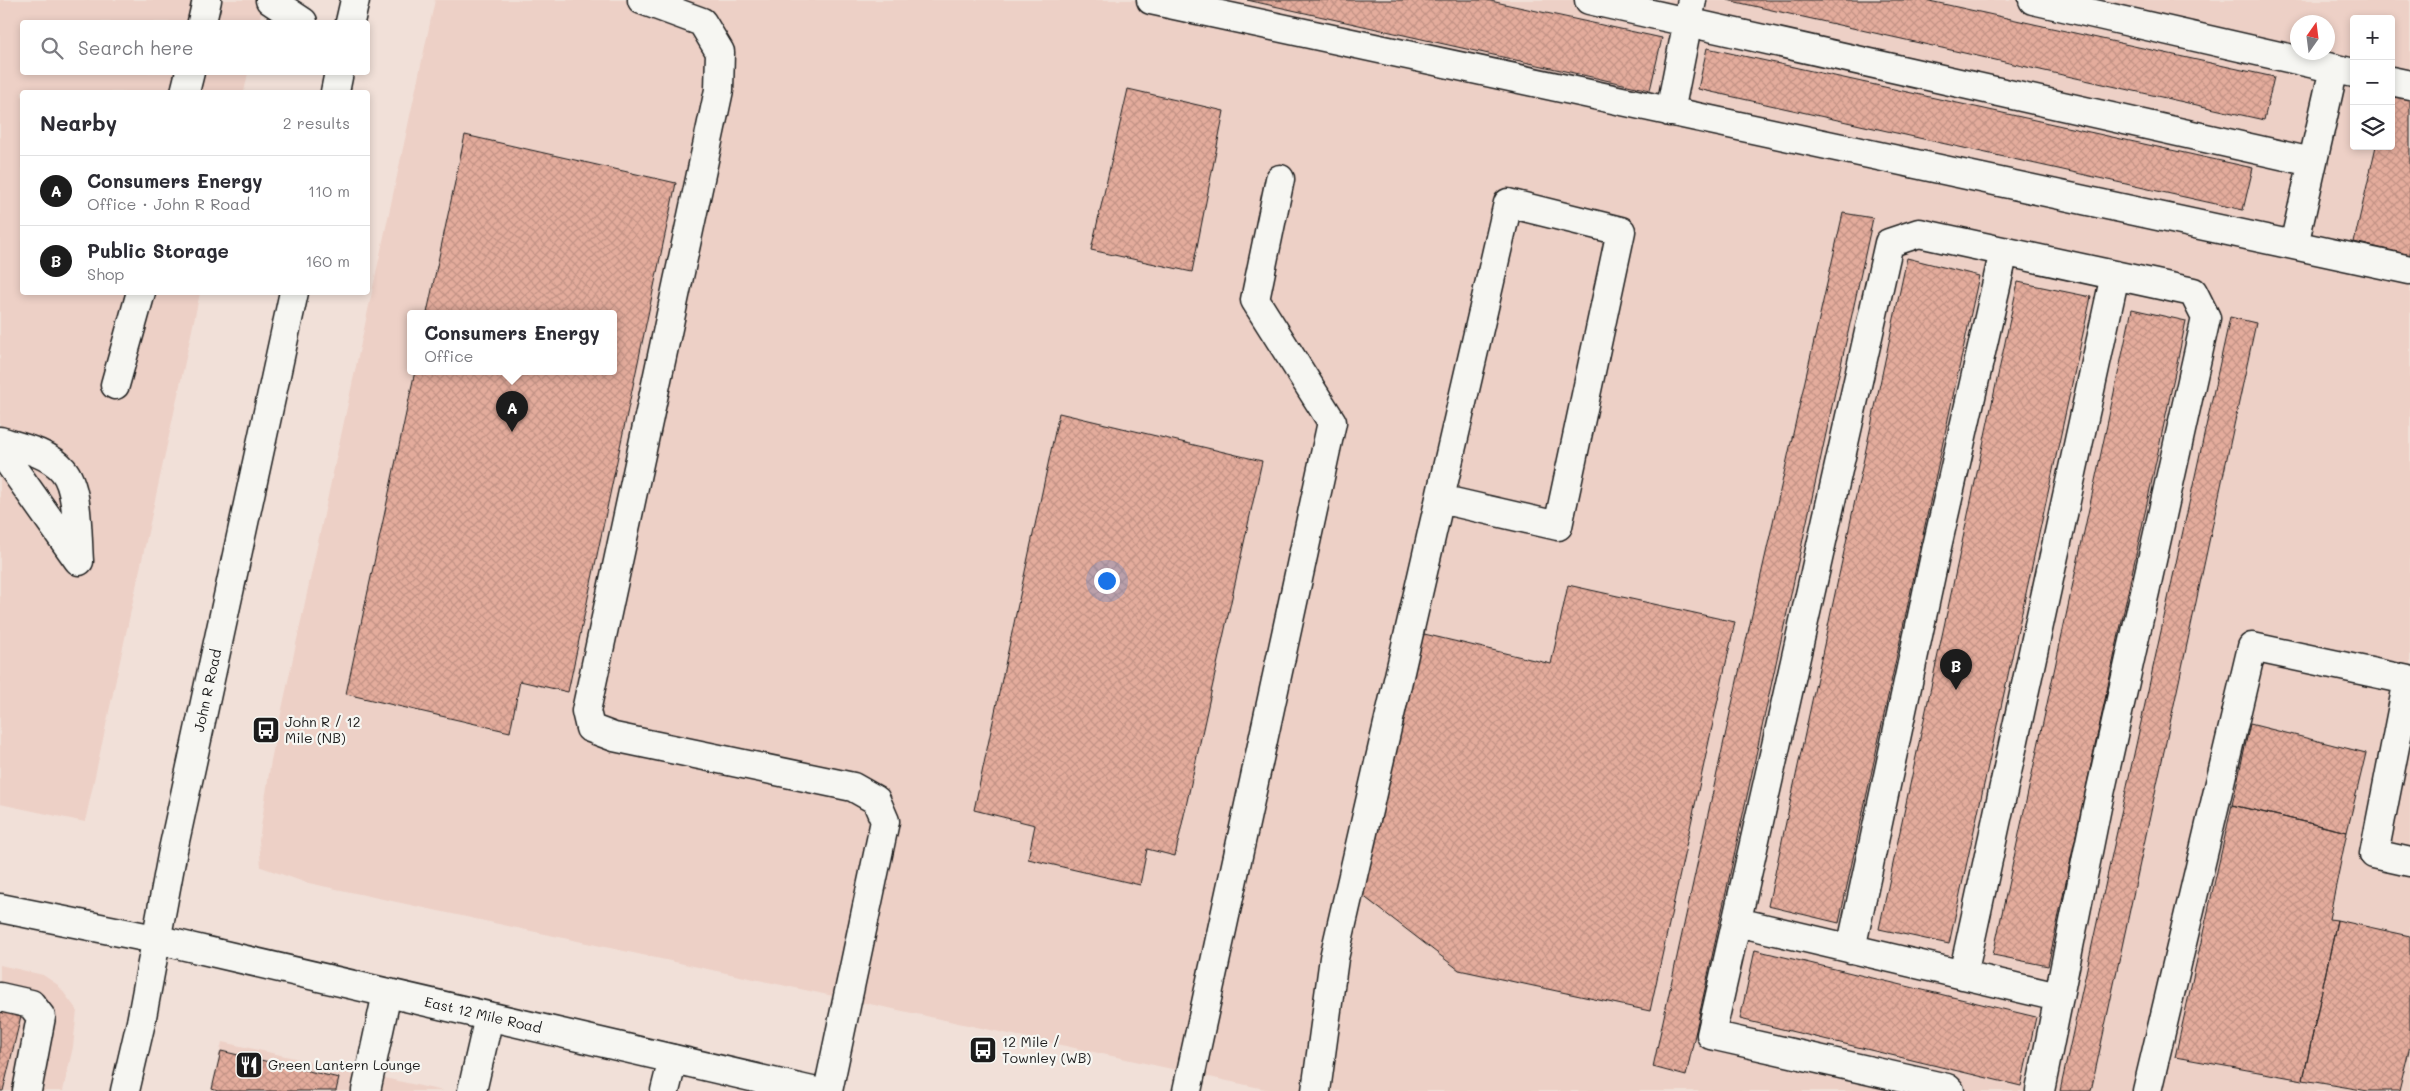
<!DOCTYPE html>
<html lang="en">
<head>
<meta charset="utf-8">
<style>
  body { margin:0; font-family:Mali,sans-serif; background:#f2f2f3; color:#2b2b33 }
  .controls { position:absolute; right:15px; top:15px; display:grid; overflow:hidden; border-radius:5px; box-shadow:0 2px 8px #0003 }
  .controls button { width:45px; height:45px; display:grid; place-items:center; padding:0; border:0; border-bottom:1px solid #e1e1e2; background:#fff; color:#2b2b33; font:25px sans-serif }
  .compass { position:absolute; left:2290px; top:15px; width:45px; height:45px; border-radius:50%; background:#fff; box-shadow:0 2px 8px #0003; rotate:14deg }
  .you { position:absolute; left:1106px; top:580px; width:18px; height:18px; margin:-12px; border:4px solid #fff; border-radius:50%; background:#1a73e8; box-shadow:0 0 0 8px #1a73e833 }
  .badge { display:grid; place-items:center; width:32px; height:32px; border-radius:50%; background:#1c1c1c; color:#fff; font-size:16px; font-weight:700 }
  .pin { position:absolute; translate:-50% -41px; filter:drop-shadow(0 1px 2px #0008) }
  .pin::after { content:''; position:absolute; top:26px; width:18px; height:15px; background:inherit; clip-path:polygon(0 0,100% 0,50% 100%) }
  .popup { position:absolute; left:407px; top:310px; width:210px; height:65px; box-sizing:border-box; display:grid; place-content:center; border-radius:5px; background:#fff; filter:drop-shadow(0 1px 4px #0005); font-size:16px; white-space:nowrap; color:#7c7c81 }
  .popup b { font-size:19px; color:#2b2b33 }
  .popup::after { content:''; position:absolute; left:50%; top:100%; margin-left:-10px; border:10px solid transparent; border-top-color:#fff }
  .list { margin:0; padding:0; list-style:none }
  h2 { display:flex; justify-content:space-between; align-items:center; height:65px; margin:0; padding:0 20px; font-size:21px }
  h2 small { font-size:16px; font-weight:400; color:#7c7c81 }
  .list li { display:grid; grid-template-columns:32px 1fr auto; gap:15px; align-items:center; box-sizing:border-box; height:70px; padding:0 20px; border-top:1px solid #e1e1e2 }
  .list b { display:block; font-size:19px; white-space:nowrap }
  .list p { margin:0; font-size:16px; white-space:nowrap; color:#7c7c81 }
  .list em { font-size:16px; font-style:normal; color:#7c7c81 }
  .icon { flex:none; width:28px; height:28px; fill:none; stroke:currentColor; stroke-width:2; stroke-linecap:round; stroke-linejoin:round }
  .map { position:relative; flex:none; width:2410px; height:1091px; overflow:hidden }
  .search { position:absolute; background:#fff; box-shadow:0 2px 8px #0003; left:20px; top:20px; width:350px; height:55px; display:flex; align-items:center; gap:12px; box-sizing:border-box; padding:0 18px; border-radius:5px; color:#7c7c81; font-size:19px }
  .panel { position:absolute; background:#fff; box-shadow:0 2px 8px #0003; left:20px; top:90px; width:350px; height:205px; border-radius:5px }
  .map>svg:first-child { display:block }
  .built { fill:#edd0c6; fill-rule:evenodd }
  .building { fill:url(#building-cross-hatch); stroke:#1c1c1c }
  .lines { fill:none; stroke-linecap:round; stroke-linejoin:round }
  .minor-casing { stroke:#1c1c1c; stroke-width:31 }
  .major-casing { stroke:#1c1c1c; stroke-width:31 }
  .minor { stroke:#f6f6f2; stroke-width:28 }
  .major { stroke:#f6f6f2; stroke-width:28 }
  .labels { text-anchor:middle; stroke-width:4.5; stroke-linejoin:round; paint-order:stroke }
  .street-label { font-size:14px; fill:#1c1c1c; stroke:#f6f6f2 }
  .poi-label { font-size:14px; fill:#1c1c1c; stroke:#f6f6f2; text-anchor:start }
</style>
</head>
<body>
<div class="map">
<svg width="2410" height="1091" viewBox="0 0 2410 1091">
  <defs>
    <pattern id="building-cross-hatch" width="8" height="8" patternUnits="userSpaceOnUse" patternTransform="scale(1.25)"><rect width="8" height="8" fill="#e4ac9c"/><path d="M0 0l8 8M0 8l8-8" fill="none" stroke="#c39386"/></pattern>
  </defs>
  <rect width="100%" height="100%" fill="#f1e0d8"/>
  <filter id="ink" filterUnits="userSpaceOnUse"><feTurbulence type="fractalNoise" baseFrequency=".02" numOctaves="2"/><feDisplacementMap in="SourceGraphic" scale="10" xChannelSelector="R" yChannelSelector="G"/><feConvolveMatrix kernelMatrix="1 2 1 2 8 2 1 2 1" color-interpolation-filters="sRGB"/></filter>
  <g filter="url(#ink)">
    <path class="built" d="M0 0H264L259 22H22V72L248 73 244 92H22V292L200 293 85 822 0 804Z
      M435 0H2410V1091H1274L304 882 261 867 259 840 271 760ZM2354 19H2391V146H2354ZM2298 22H2328V52H2298ZM411 313H613V371H411Z
      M0 965 43 975 58 985 77 1010 73 1047 63 1091H0Z
      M222 1042 443 1091H211Z"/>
    <path class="building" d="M1247 0H1486L1662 38 1650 90Z
      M1727 0H1925L2274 77 2264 120Z
      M1707 48 2253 168 2243 210 1698 89Z
      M1128 89 1224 111 1192 272 1091 250Z
      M2391 91 2410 95V255L2354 242 2376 146H2391Z
      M465 135 676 183 568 692 520 681 510 732 346 694 415 371H613V313H427Z
      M1843 213 1873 218 1686 1076 1653 1067 1737 681Z
      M1907 258 1979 276 1839 923 1768 906Z
      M2018 282 2091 297 1949 944 1879 929Z
      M2132 309 2186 321 2048 966 1993 955Z
      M2230 317 2256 323 2091 1091H2060Z
      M1059 413 1262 461 1175 856 1147 849 1140 885 1028 859 1035 825 974 810Z
      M1568 585 1735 622 1650 1011 1459 970 1362 895 1420 633 1551 664Z
      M2250 724 2366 753 2347 832 2232 805Z
      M2232 805 2347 832 2329 919 2337 920 2303 1080 2175 1057Z
      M2337 920 2410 936V1046L2399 1091H2368L2303 1080Z
      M1755 950 2036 1017 2021 1086 1740 1019Z
      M0 989 26 995 3 1091H0Z
      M221 1051 339 1078 336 1091H218L212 1089Z"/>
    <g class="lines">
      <g class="minor-casing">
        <path id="minor" d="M270 0 303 22
          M642 0 702 22 720 52 719 90 586 711 590 728 614 737 853 787 876 800 885 821 828 1091
          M1151 0 2410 270
          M1589 0 2312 162
          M2033 0 2354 73
          M202 22 207 0
          M2391 81 2410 85
          M185 92 190 72
          M1670 112 1692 0
          M2294 245 2334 68
          M115 385 141 292
          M0 441C20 447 49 453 63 470 79 488 77 537 79 561
          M0 450 78 560
          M1737 922 2058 997
          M1851 949 1936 551 2004 251
          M1963 975 2115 275
          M0 997 31 1004 41 1017 27 1091
          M366 1091 387 993
          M472 1091 489 1017
          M665 1091 673 1059
          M1187 1091 1332 422 1255 300 1280 179
          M1316 1091 1334 958 1508 203 1621 231 1558 526 1440 499
          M1950 1091 1947 1088 1711 1035 1889 243 1919 233 2193 292 2206 318 2097 807 2040 1091
          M2147 1091 2252 647 2408 680 2374 854 2410 862"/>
      </g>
      <g class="major-casing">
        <g id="major">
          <path d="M350 22 355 0"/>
          <path d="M335 92 339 72"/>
          <path id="s1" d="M0 908 155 939 812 1091"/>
          <path id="s2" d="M125 1091 141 1022 173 850 294 292"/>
        </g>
      </g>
      <use href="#minor" class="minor"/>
      <use href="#major" class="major"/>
    </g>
  </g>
  <defs>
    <g id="bus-square" transform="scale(1.4375)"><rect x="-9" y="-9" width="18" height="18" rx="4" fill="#1c1c1c" stroke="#f6f6f2"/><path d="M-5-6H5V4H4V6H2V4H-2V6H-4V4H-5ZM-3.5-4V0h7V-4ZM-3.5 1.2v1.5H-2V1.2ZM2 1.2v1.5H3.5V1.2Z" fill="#fff"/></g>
    <g id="restaurant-square" transform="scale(1.4375)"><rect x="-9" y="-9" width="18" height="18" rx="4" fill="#1c1c1c" stroke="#f6f6f2"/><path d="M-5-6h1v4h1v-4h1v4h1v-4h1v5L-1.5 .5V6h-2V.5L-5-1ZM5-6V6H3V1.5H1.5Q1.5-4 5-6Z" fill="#fff"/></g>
  </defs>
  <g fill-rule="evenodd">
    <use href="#bus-square" x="266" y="730"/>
    <use href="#bus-square" x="983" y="1050"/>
    <use href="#restaurant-square" x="249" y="1065"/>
  </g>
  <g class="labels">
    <g class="street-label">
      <text dy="5" stroke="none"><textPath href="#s2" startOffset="409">John R Road</textPath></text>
      <text dy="5" stroke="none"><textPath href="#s1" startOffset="495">East 12 Mile Road</textPath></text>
    </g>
    <g class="poi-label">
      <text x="285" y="727">John R / 12<tspan x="285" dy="16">Mile (NB)</tspan></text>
      <text x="1002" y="1047">12 Mile /<tspan x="1002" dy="16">Townley (WB)</tspan></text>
      <text x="268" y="1070">Green Lantern Lounge</text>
    </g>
  </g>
</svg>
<div class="controls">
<button>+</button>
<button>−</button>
<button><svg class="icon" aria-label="layers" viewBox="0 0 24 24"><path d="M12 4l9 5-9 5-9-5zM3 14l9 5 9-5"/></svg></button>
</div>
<svg class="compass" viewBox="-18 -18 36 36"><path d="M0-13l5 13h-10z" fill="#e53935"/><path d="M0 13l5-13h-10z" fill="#7c7c81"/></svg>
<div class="you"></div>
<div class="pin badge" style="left:512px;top:432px">A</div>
<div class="popup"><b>Consumers Energy</b>Office</div>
<div class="pin badge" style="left:1956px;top:690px">B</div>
<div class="search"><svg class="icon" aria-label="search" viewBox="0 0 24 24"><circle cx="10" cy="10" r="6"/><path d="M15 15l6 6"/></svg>Search here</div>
<section class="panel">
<h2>Nearby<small>2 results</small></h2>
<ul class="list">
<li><span class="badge">A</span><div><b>Consumers Energy</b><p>Office · John R Road</p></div><em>110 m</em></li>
<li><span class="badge">B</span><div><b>Public Storage</b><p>Shop</p></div><em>160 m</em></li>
</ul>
</section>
</div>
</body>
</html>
